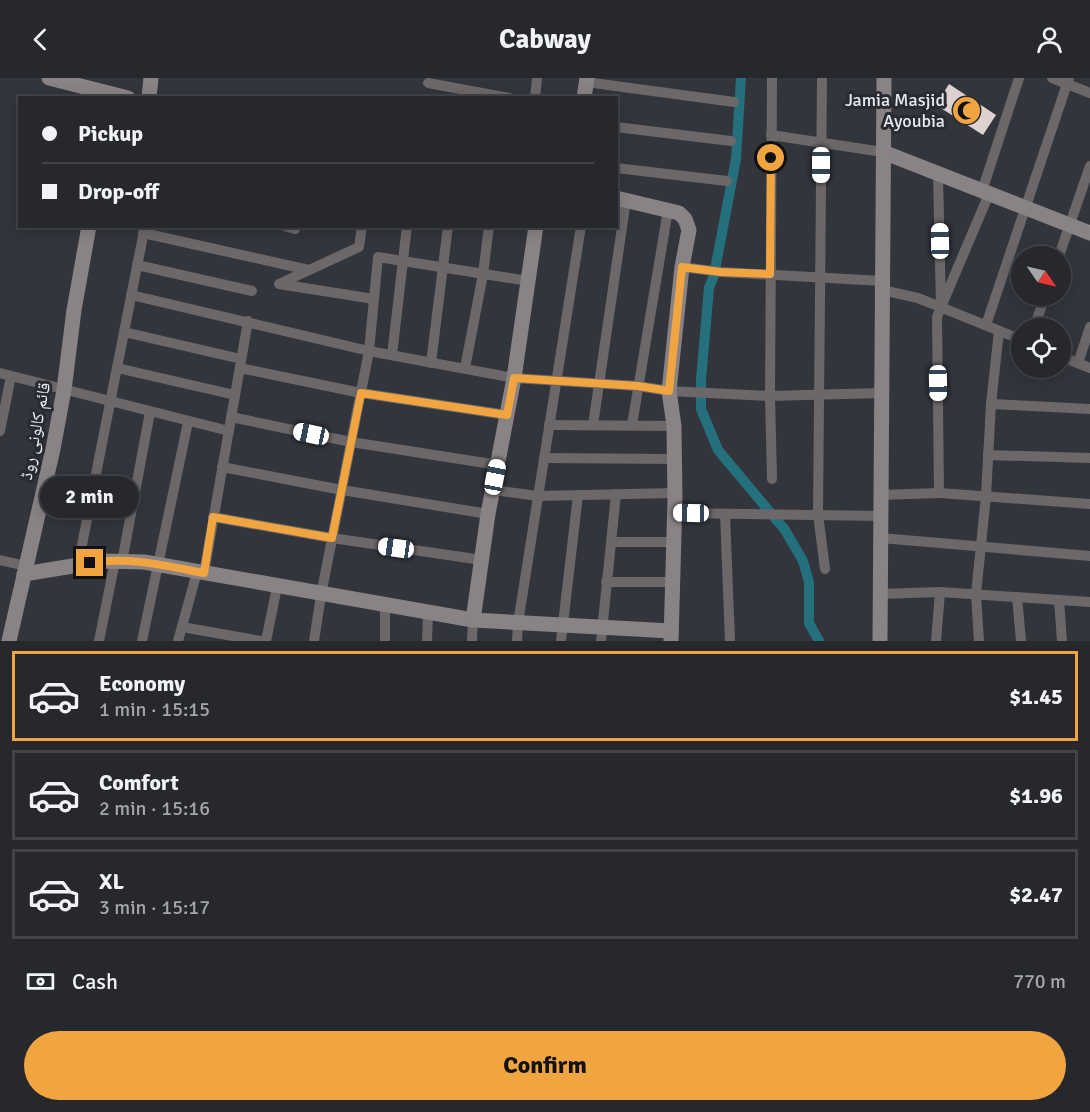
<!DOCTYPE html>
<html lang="en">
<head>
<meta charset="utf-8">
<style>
	body { margin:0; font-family:Signika,"Noto Naskh Arabic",sans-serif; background:#2e3035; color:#f1f3f6; height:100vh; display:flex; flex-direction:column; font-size:22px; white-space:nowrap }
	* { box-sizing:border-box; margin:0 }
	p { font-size:20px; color:#a4a6aa }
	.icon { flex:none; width:33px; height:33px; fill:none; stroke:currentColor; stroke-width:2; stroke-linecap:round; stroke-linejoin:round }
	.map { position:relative; height:563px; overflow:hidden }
	.drawer { display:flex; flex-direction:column; background:#26282d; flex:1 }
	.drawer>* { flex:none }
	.guide { position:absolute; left:18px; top:18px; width:600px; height:132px; border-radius:0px; box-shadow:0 3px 15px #0003,0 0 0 2px #424449; display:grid; align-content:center; height:132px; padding:0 24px; background:#26282d }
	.needle { width:39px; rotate:124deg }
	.controls { position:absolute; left:1011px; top:168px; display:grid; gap:12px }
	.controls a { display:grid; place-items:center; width:60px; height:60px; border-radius:50%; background:#26282d; box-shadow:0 3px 15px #0003,0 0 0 2px #424449; font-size:30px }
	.end { position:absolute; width:27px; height:27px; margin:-14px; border:8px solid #f1a540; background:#111; box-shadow:0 0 0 3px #111 }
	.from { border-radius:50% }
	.bubble { position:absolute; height:42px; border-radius:21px; background:#26282d; box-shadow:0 3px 15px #0003,0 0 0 2px #424449; font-size:20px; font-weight:700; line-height:42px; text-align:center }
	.car { position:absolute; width:18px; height:36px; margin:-18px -9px; border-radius:8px; box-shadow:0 0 4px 2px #0007; background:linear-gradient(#fff 24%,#345 0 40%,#fff 0 76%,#345 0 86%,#fff 0) }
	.guide b { display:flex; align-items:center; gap:21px; height:57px; font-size:22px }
	.guide b+b { border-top:2px solid #424449 }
	.guide i { width:15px; height:15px; background:#f1f3f6 }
	ul { padding:10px 0 0; list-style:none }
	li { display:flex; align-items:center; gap:18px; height:90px; margin:0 12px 9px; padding:0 12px; border:3px solid #424449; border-radius:0px }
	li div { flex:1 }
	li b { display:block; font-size:22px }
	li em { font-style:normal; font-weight:700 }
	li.current { border-color:#f1a540 }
	li>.icon { width:54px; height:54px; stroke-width:1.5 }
	.pay { display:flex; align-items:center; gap:15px; height:66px; padding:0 24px; font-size:22px }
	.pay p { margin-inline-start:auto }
	.cta { display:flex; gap:12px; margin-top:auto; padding:12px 24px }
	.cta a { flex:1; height:69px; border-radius:36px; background:#f1a540; color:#111; font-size:24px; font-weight:700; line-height:69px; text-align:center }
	header { display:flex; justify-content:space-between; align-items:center; height:78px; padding:0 24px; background:#26282d; font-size:27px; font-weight:700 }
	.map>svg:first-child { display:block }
</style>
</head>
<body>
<header><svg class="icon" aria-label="back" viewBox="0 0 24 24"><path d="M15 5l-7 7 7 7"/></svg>Cabway<svg class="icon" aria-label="person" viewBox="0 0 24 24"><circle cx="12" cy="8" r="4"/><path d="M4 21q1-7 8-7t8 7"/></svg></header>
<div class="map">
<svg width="1090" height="563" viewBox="0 0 1090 563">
	<rect width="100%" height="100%" fill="#32353c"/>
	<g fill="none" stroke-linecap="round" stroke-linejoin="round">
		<path stroke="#24707c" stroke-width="10" d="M741,0L736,81L714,197L709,210L701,302V331L718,372L785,452L803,483L809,504V545L819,563"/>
	</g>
	<path fill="#ddd2cf" d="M949,6L996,37L983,57L936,27Z"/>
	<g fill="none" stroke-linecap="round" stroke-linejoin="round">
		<g stroke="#6c6768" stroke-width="10">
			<path d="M772,0L770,318L772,401"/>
			<path d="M822,0L818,436L825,491"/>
			<path d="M1052,0L1090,15"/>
			<path d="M586,4L734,24"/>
			<path d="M428,5L509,20"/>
			<path d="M535,20L537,0"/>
			<path d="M616,49L731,63"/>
			<path d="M771,57L883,74"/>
			<path d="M616,90L727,103"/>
			<path d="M938,96L941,229L989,116"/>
			<path d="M982,113L1019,0"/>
			<path d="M285,148L295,151"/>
			<path d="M362,148L359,169L279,206L374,221"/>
			<path d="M143,155L309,192"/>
			<path d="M1059,178L1090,88"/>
			<path d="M137,187L252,213"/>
			<path d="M682,189L721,194L882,203"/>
			<path d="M882,212L918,220L1022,262"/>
			<path d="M131,217L369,273L514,300L638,308L669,313L770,318L881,315"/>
			<path d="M986,247L1069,0"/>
			<path d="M1034,250L1045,218"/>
			<path d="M124,254L241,281"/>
			<path d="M392,277L407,148"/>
			<path d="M1060,278L1090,290"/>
			<path d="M431,285L448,148"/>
			<path d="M1078,285L1090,249"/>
			<path d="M117,290L235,317"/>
			<path d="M240,290L361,315L507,337"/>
			<path d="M465,290L483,196L489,148"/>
			<path d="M0,295L229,353"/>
			<path d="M991,326L999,253"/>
			<path d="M231,339L351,364L498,387"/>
			<path d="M549,347L674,348"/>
			<path d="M593,347L626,122"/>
			<path d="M632,347L668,132"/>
			<path d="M0,353L11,298"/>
			<path d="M988,377L1090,380"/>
			<path d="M544,380L674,381"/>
			<path d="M222,389L342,412L488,436"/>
			<path d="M493,412L538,418L675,415"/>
			<path d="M939,415L1090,426"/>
			<path d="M881,417L939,415L937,239L941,229"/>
			<path d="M674,435L881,438"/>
			<path d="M725,436L730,563"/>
			<path d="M213,439L332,460L482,482"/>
			<path d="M881,460L1090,478"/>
			<path d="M611,464H673"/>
			<path d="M0,482L26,488"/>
			<path d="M122,484L150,334"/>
			<path d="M78,487L145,148"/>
			<path d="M204,495L248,243"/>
			<path d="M606,504H672"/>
			<path d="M880,516L940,514L1090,524"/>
			<path d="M1017,519L1021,563"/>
			<path d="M1059,522L1062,563"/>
			<path d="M182,549L261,563"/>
			<path d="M99,563L115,483"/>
			<path d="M142,563L188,344"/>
			<path d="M178,563L197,494"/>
			<path d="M266,563L277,509"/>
			<path d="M314,563L321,517L369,273L378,179L528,203"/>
			<path d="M385,563V528"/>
			<path d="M427,563L428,535"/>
			<path d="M472,563L473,542"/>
			<path d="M517,563L518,545L581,148"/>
			<path d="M561,563L578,417"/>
			<path d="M601,563L616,416"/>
			<path d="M936,563L940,514"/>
			<path d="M979,563L976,516L986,418L991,326L1090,331"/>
		</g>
		<g stroke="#8a8385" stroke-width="15">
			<path d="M49,0L128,20"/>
			<path d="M149,20L151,0"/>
			<path d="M584,20L587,0"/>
			<path d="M883,74L1090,155"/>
			<path d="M616,120L679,135L685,141L689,152L682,189L669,313L674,348L675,421L671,563"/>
			<path d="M24,496L103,483L144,484L473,542L671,553"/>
			<path d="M473,542L488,436L514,300L536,148"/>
			<path d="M9,563L53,371L64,312L74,232L89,148"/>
			<path d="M880,563L884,0"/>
		</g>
	</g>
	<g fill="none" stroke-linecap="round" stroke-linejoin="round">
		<path stroke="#f1a540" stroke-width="8" d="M90,485C127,478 167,488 204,495L213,439L332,460L361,315L507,337L514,300L638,308L669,313L682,189L721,194L770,196L771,80"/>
	</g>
	<defs>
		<symbol id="mosque-disc" viewBox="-11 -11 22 22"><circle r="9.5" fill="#f1a540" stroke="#282b31"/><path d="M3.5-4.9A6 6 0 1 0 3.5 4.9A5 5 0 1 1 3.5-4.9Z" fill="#111"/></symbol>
	</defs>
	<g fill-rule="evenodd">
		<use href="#mosque-disc" x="950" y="16" width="33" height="33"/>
	</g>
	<g text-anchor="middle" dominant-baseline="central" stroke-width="6" stroke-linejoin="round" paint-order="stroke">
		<g font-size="18" fill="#e8e9ee" stroke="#282b31" text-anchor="end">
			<text x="945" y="22">Jamia Masjid<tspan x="945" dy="21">Ayoubia</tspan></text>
		</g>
		<g font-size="18" fill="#e8e9ee" stroke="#282b31">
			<text transform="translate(35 353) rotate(-79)">قائم کالونی روڈ</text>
		</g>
	</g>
</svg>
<div class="controls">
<a><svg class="needle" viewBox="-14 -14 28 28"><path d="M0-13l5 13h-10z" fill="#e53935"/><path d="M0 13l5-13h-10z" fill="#a4a6aa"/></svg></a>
<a><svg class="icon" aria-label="locate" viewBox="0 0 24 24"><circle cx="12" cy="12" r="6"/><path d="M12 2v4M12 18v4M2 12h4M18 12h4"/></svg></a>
</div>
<i class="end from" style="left:771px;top:80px"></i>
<i class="end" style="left:90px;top:485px"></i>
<div class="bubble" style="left:40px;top:398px;width:99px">2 min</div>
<i class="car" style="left:821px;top:87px;rotate:180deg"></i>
<i class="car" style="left:940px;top:163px;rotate:359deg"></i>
<i class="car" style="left:938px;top:305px;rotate:179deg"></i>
<i class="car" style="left:311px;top:356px;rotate:282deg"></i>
<i class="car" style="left:495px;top:399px;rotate:11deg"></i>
<i class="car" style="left:691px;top:435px;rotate:271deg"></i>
<i class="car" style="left:396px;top:470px;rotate:278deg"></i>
<div class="guide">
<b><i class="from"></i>Pickup</b>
<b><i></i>Drop-off</b>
</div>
</div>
<section class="drawer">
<ul>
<li class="current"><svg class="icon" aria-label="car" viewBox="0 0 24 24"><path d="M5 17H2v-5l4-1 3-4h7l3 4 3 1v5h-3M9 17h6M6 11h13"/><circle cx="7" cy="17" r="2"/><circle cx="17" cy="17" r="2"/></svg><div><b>Economy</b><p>1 min · 15:15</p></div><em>$1.45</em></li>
<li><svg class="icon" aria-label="car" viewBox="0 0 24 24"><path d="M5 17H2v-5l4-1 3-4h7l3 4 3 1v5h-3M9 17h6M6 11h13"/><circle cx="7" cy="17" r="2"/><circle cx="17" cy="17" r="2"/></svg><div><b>Comfort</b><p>2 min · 15:16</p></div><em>$1.96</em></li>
<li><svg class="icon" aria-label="car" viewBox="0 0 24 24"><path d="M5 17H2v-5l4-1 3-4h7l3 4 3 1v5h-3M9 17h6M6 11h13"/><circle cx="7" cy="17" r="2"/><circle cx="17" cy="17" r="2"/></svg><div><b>XL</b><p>3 min · 15:17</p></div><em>$2.47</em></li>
</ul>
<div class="pay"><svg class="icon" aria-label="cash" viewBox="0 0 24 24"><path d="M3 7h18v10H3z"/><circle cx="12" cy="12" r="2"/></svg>Cash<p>770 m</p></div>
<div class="cta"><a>Confirm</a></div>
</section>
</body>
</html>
